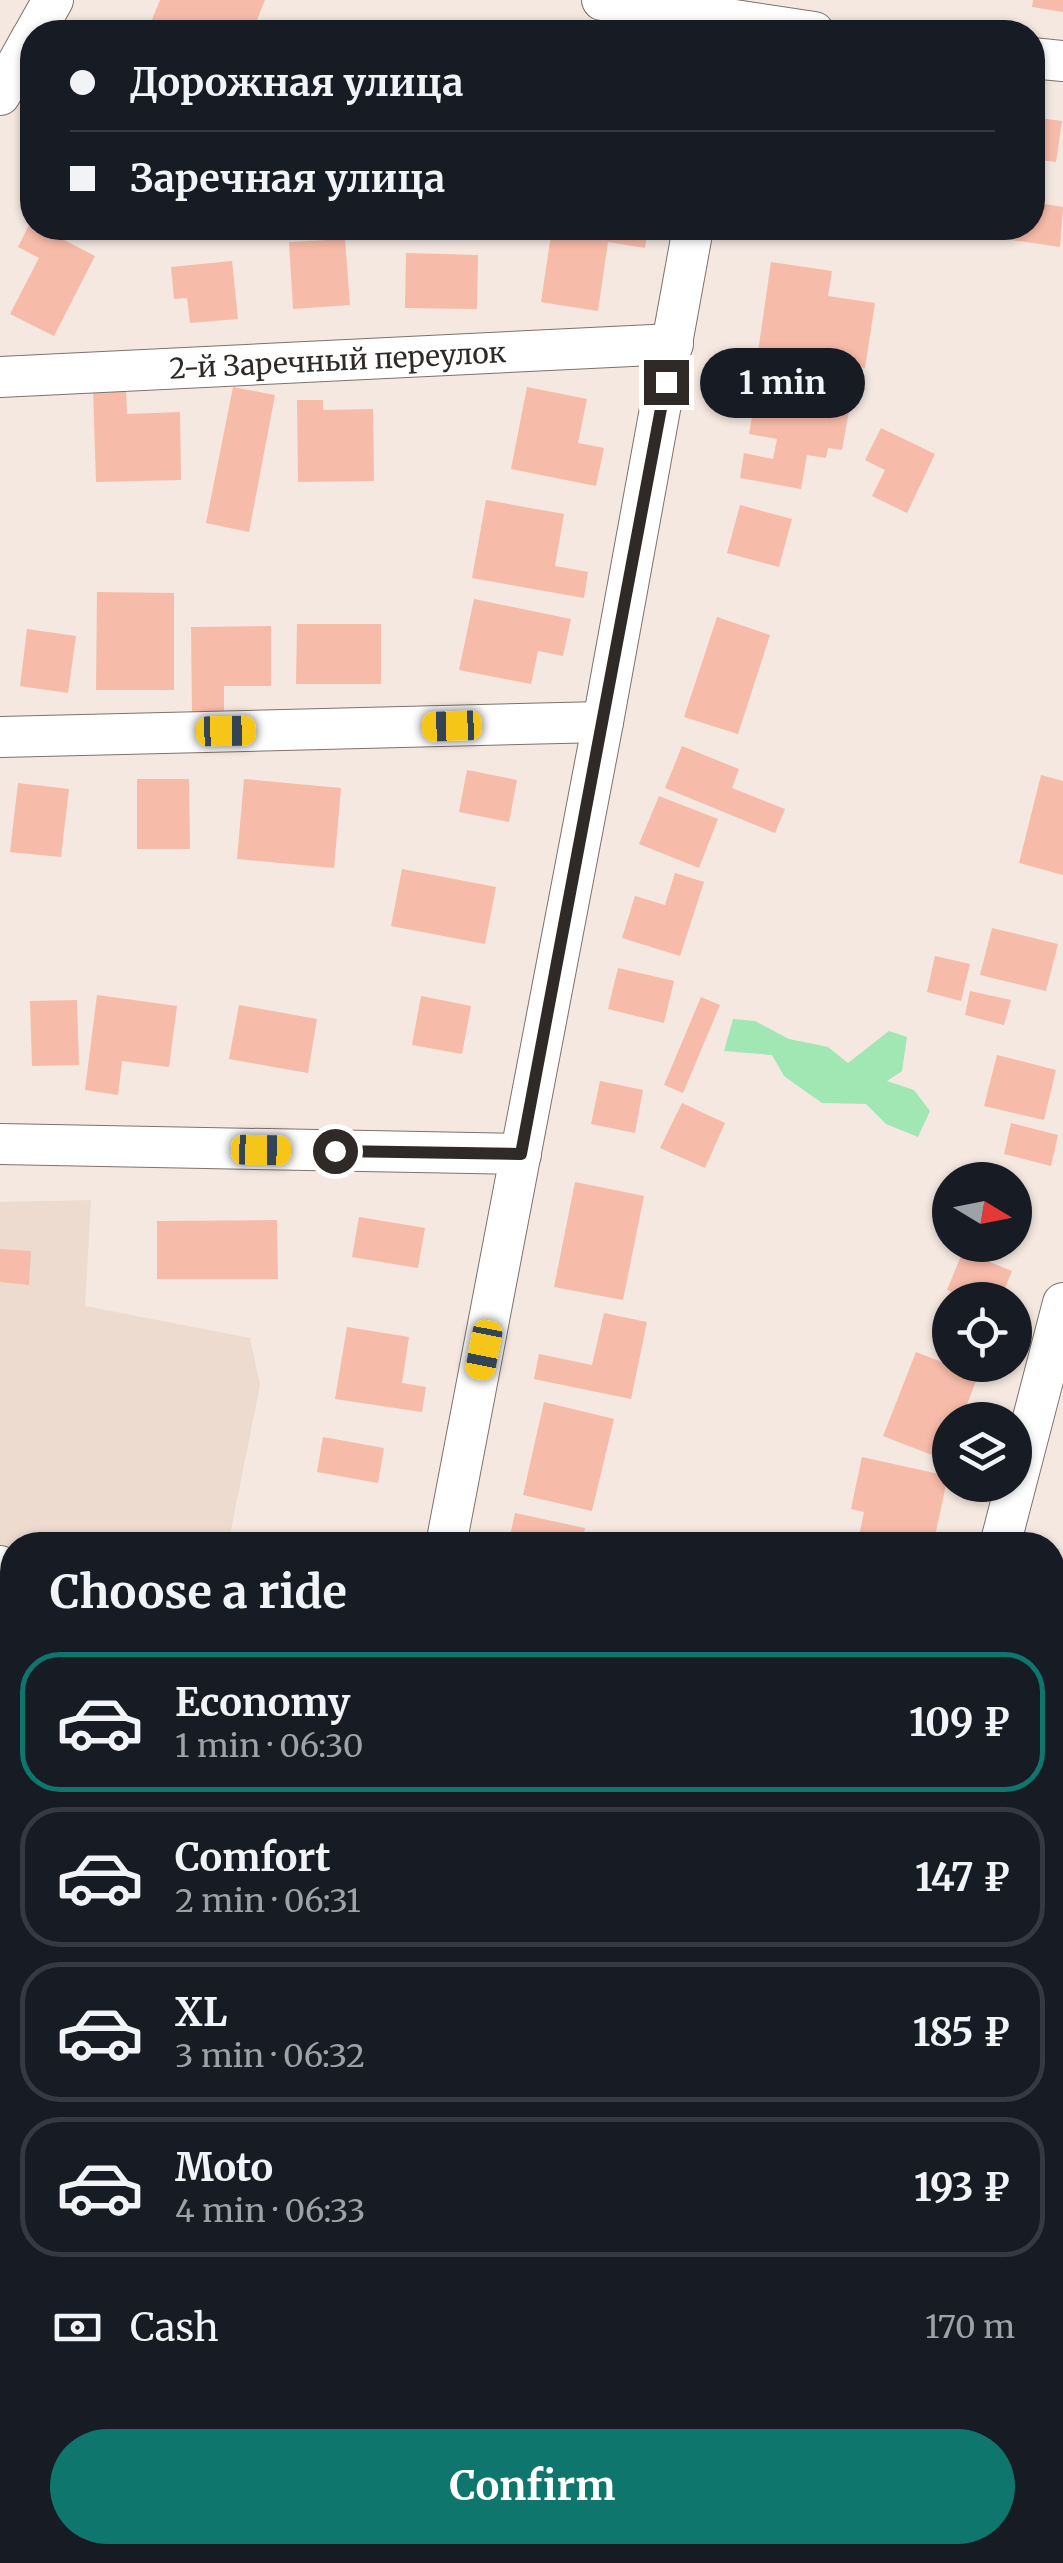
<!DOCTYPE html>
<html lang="en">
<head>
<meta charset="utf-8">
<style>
	body { margin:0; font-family:Merriweather,serif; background:#242831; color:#f1f3f6; height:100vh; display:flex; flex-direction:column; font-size:38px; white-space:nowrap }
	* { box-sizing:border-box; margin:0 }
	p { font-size:32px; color:#9ea1a6 }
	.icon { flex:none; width:55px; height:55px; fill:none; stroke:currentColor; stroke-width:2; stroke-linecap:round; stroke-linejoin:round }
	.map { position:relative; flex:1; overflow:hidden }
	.panel { position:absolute; left:0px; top:1532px; width:1065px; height:1032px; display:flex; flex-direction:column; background:#171b24; border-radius:40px 40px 0 0; box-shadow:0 2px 8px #0004 }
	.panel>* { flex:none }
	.hud { position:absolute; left:20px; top:20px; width:1025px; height:220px; border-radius:40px; box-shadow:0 2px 8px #0004; display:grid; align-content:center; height:220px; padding:0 50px; background:#171b24 }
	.needle { width:65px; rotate:100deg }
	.fabs { position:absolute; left:932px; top:1162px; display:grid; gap:20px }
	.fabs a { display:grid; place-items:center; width:100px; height:100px; border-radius:50%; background:#171b24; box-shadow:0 2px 8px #0004; font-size:50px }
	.end { position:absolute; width:45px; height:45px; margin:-22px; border:12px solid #2f2a27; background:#fff; box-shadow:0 0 0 5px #fff }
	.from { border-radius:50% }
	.bubble { position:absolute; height:70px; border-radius:35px; background:#171b24; box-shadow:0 2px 8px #0004; font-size:32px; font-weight:700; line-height:70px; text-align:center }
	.car { position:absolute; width:30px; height:60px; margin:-30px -15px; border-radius:12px; box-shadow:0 0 8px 2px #0007; background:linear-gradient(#f5c518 24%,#345 0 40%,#f5c518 0 76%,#345 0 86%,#f5c518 0) }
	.hud b { display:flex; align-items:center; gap:35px; height:95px; font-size:38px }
	.hud b+b { border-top:2px solid #363941 }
	.hud i { width:25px; height:25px; background:#f1f3f6 }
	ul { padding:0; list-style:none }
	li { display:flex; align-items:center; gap:30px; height:140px; margin:0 20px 15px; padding:0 30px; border:5px solid #363941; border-radius:40px }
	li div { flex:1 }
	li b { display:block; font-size:38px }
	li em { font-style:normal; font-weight:700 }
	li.selected { border-color:#0f766e }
	li>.icon { width:90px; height:90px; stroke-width:1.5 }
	h2 { padding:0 50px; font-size:45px; line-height:120px }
	.pay { display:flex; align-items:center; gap:25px; height:110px; padding:0 50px; font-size:38px }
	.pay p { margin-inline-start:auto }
	.action { display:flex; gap:20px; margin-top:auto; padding:20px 50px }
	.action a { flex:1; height:115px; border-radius:60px; background:#0f766e; color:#fff; font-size:40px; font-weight:700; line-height:115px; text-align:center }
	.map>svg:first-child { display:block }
</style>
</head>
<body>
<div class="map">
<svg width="1063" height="2563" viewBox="0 0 1063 2563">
	<rect width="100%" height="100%" fill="#f4e8e0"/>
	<path fill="#eedbd0" d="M91,1200L85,1306L250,1338L260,1385L228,1545H12V2411L0,2441V1202Z"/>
	<path fill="#a0e7b3" d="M733,1019L755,1021L789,1039L828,1047L848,1063L889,1031L907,1037L902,1071L887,1081L914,1090L930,1111L918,1137L886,1124L866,1104L822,1103L784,1076L772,1055L724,1051Z"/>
	<g fill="#f7bba9">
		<path d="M160,0H265L252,32H243L216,22L212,32H147Z"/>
		<path d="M1033,0H1063V12L1032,7Z"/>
		<path d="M1032,117L1062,121L1056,162L1032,159Z"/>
		<path d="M1032,202L1063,207L1060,247L1012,240L1014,228H1032Z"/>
		<path d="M32,219V228H41L95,256L54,336L10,314L39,258L18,247Z"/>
		<path d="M552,228H648L645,248L608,242L598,311L541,302Z"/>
		<path d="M345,239L350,305L293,309L289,242Z"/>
		<path d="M406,253L478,255L477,309L405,308Z"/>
		<path d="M232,261L238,319L190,323L187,298L174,299L171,267Z"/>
		<path d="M771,262L832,271L828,296L875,303L865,368L758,352Z"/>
		<path d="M758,384L851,400L842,450L828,448L826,458L807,455L801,489L740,478L744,453L773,459L777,439L749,434Z"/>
		<path d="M233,387L275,395L249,532L206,523Z"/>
		<path d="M527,387L587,399L578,443L604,448L596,486L511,469Z"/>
		<path d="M126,388L127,414L180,412L181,480L96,482L93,389Z"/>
		<path d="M297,400H323V410L373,409L374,481L298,482Z"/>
		<path d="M881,428L935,454L907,513L872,496L885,470L865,460Z"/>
		<path d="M486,500L564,514L555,566L588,572L584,598L472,578Z"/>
		<path d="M740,505L792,519L779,567L727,553Z"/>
		<path d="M97,592L174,593V690H96Z"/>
		<path d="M474,599L571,619L563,656L538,651L531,684L459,670Z"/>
		<path d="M717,617L770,635L738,734L684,717Z"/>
		<path d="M297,624H381V684H296Z"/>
		<path d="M271,626V686H224V712H192L191,627Z"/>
		<path d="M27,629L76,636L68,693L20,686Z"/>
		<path d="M682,746L739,769L732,788L785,809L775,833L665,788Z"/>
		<path d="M467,770L517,780L509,822L459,812Z"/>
		<path d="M1041,775L1063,781V875L1019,863Z"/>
		<path d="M137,779H189L190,849H137Z"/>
		<path d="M244,779L341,788L334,868L237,859Z"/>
		<path d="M18,783L69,789L61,857L10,852Z"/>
		<path d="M659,796L718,819L699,868L639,844Z"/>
		<path d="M402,869L496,887L485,944L391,926Z"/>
		<path d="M675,873L704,882L680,956L622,938L635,896L665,905Z"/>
		<path d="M992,928L1058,944L1046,991L980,975Z"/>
		<path d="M935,956L970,964L961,1001L927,992Z"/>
		<path d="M618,968L674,981L664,1023L608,1009Z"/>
		<path d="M970,991L1011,1000L1004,1025L965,1015Z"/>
		<path d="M97,995L177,1006L169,1067L122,1061L118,1095L85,1090Z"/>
		<path d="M421,996L471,1006L462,1054L412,1045Z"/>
		<path d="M701,997L720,1005L683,1093L664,1085Z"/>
		<path d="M77,1000L79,1065L32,1066L30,1001Z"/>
		<path d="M239,1005L317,1019L308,1073L229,1059Z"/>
		<path d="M997,1055L1056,1070L1044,1120L984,1106Z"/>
		<path d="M600,1081L643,1090L635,1133L591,1124Z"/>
		<path d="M682,1103L725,1123L705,1168L660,1148Z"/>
		<path d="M1011,1123L1058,1135L1051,1166L1004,1154Z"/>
		<path d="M575,1182L644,1196L623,1300L554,1287Z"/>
		<path d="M359,1217L425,1228L418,1268L352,1257Z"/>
		<path d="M277,1220L278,1279H157V1221Z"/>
		<path d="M0,1249L31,1251L29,1285L0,1282Z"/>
		<path d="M963,1251L1012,1271L1000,1300H970L947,1290Z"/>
		<path d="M604,1313L647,1322L631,1399L534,1379L539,1354L592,1365Z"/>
		<path d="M347,1327L409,1337L402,1383L426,1387L422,1412L335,1399Z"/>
		<path d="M916,1352L978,1376L961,1420H950V1462L883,1436Z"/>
		<path d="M544,1402L614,1419L592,1511L523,1495Z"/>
		<path d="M323,1437L384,1448L378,1483L317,1472Z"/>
		<path d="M862,1457L948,1476L933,1545H857L864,1512L851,1509Z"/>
		<path d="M515,1513L585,1528L582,1545H508Z"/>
		<path d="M1057,1571L1063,1573V1656L1052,1654V1593Z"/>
		<path d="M1052,1688L1063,1690V1745L1052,1743Z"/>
		<path d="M12,2219V2411L0,2441V2249Z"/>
		<path d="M1054,2228L1063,2230V2303L1052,2300Z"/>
		<path d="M1063,2352V2393L1052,2390V2380Z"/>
		<path d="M1052,2469L1063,2472V2514H1060L1054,2537Z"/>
		<path d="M114,2552H175L174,2563H113Z"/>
		<path d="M284,2552H378L374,2563H280Z"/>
	</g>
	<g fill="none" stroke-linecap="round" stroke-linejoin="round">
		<defs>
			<g id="minor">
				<path d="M602,0L814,32"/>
				<path d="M35,32L53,0"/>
				<path d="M1032,58L1063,61"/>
				<path d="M0,95L32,37"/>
				<path id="s1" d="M0,377L673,344"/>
				<path d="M0,737L603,722"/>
				<path d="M0,1144L521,1154"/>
				<path d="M446,1545L603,722L693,228"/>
				<path d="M1000,1545L1063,1303"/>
				<path d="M0,1566L12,1576"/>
				<path d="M998,2552L1019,2563"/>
				<path d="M252,2563L254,2552"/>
				<path d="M740,2563L743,2552"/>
			</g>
		</defs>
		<use href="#minor" stroke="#7d726c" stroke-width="42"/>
		<use href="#minor" stroke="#fff" stroke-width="40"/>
	</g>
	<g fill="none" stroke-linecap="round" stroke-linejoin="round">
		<path stroke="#2f2a27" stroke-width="12" d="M335,1151L521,1154L666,382"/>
	</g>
	<g text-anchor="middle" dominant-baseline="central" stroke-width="10" stroke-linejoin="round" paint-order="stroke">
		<g font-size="28" fill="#2f2a27" stroke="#f4e8e0">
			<text stroke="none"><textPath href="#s1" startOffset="338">2-й Заречный переулок</textPath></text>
		</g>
	</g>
</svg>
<div class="fabs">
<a><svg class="needle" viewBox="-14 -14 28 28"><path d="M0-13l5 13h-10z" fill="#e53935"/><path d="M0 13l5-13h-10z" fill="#9ea1a6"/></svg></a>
<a><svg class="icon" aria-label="locate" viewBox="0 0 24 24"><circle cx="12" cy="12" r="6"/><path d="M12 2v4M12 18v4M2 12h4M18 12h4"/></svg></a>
<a><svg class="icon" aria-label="layers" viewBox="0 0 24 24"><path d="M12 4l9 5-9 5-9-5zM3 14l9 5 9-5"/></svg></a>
</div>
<i class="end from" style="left:335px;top:1151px"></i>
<i class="end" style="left:666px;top:382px"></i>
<div class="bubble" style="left:700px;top:348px;width:165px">1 min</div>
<i class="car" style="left:452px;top:726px;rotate:268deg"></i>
<i class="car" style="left:226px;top:731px;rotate:89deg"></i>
<i class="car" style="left:261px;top:1150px;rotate:91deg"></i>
<i class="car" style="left:484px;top:1350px;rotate:191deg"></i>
<div class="hud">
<b><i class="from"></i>Дорожная улица</b>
<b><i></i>Заречная улица</b>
</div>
<section class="panel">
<h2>Choose a ride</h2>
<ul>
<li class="selected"><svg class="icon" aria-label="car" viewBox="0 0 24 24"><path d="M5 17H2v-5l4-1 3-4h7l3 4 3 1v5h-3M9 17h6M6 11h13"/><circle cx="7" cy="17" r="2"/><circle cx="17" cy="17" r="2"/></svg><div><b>Economy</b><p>1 min · 06:30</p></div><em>109 ₽</em></li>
<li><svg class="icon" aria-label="car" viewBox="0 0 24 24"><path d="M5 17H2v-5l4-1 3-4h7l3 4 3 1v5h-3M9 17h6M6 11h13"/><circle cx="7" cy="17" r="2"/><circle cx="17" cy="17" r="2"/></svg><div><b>Comfort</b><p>2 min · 06:31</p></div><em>147 ₽</em></li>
<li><svg class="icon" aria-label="car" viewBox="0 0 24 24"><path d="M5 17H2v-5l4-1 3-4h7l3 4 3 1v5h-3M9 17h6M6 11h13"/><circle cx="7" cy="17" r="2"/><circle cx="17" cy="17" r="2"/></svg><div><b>XL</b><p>3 min · 06:32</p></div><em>185 ₽</em></li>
<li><svg class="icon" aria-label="car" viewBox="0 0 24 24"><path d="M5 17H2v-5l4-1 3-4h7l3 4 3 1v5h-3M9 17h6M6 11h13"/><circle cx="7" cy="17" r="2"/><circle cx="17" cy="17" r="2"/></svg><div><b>Moto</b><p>4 min · 06:33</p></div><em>193 ₽</em></li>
</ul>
<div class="pay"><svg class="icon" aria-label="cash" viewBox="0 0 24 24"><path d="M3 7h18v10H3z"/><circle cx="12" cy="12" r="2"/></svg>Cash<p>170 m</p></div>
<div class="action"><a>Confirm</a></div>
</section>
</div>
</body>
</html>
